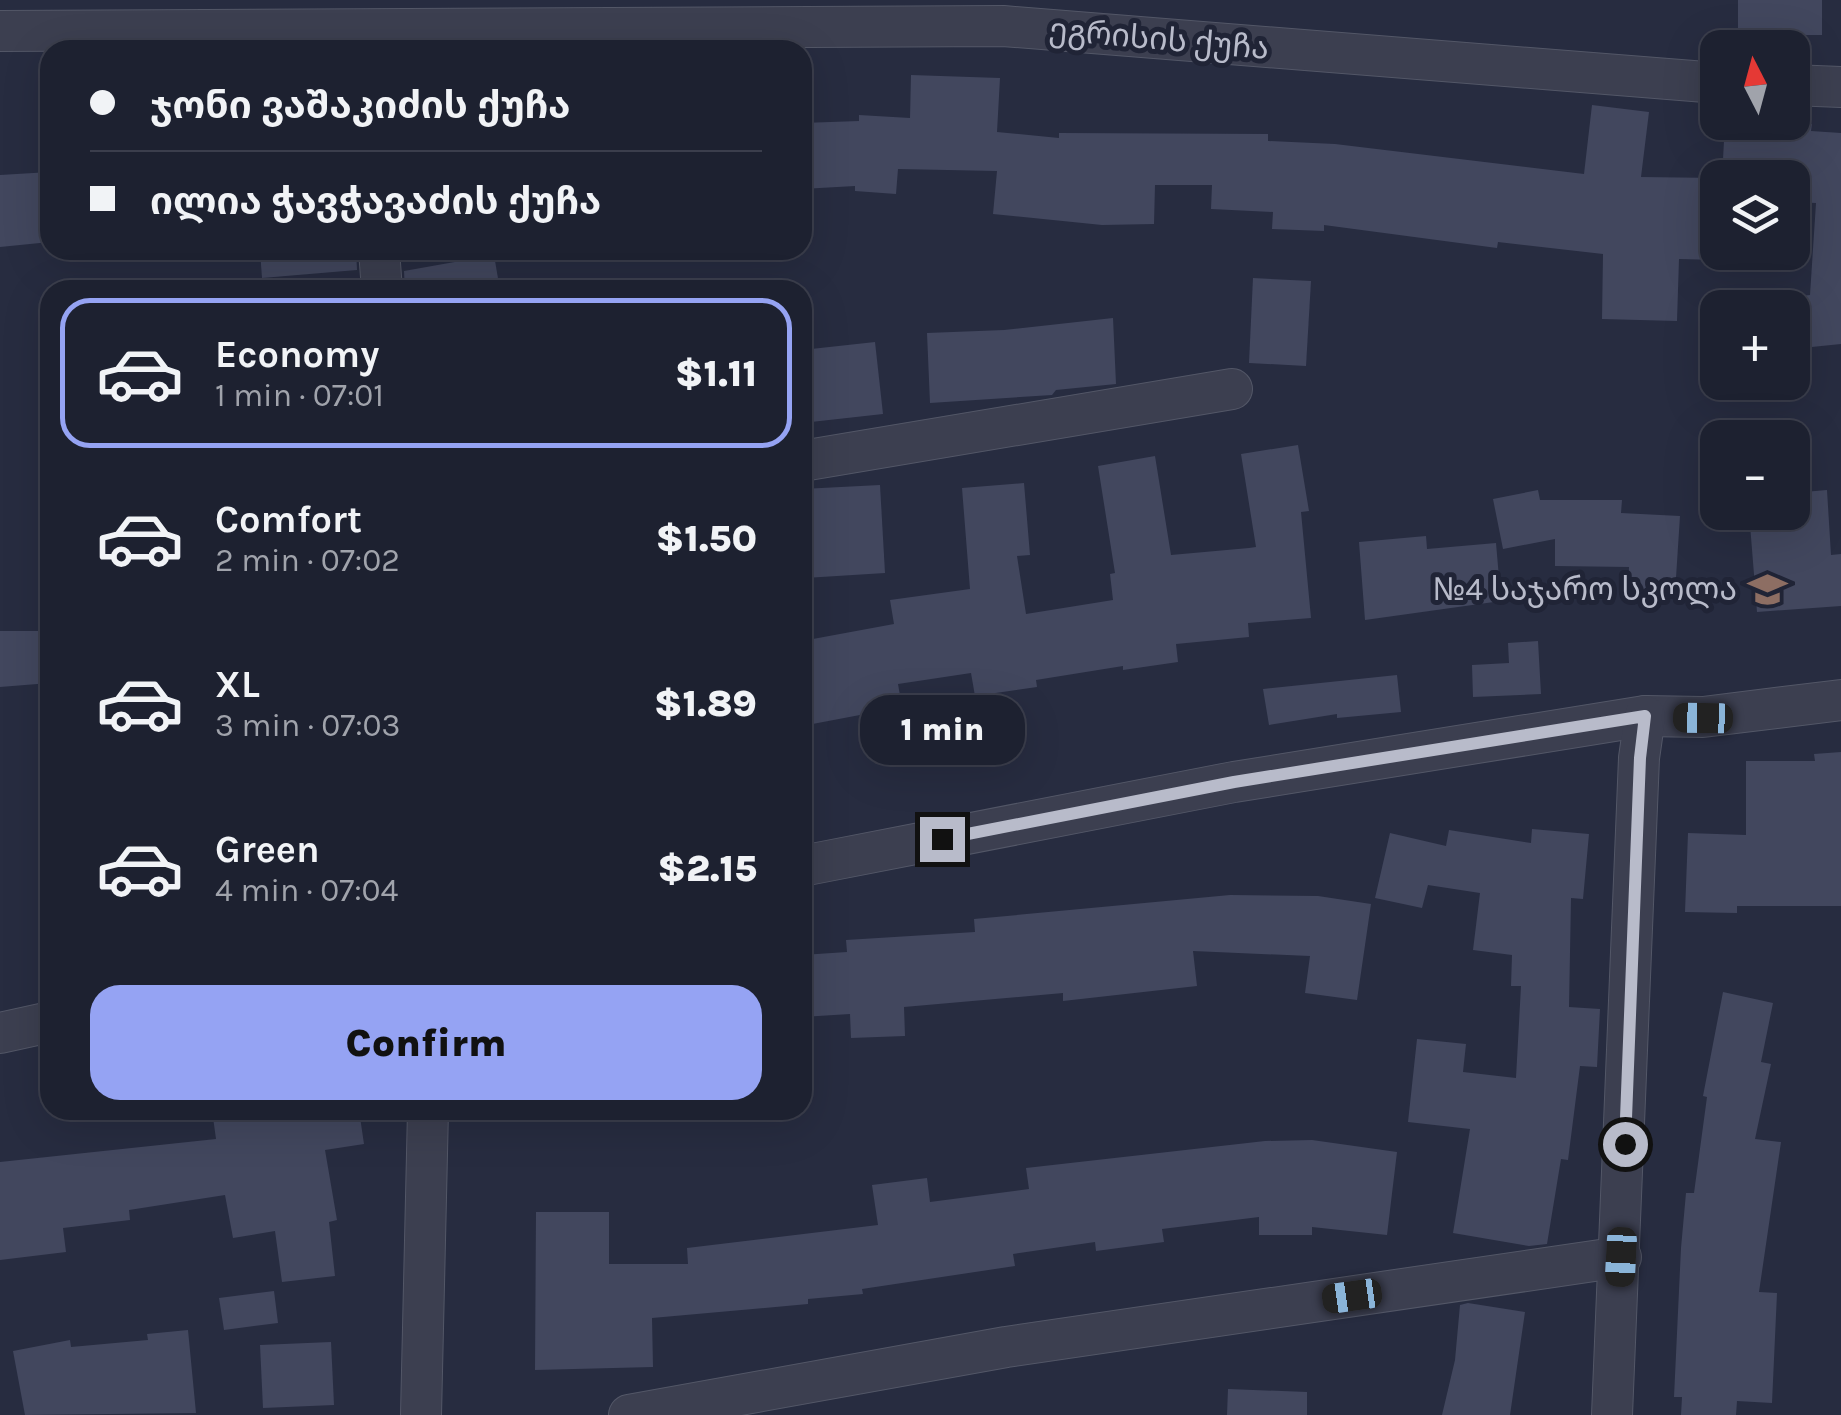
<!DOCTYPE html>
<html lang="en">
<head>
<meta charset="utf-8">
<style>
	body { margin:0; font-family:Karla,"Noto Sans Georgian",sans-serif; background:#252938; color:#f1f3f6; height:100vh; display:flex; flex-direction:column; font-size:38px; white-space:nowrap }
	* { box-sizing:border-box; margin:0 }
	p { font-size:32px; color:#a0a3ab }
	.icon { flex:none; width:55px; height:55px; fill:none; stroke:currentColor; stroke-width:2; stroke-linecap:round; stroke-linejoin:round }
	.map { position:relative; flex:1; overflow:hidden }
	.sheet { position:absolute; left:40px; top:280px; width:772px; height:840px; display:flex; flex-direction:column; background:#1d2130; border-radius:30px; box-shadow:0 10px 40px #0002,0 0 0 2px #3b3e4c }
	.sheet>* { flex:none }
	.guide { position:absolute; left:40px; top:40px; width:772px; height:220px; border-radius:30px; box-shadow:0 10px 40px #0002,0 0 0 2px #3b3e4c; display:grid; align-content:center; height:220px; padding:0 50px; background:#1d2130 }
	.needle { width:65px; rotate:354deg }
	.controls { position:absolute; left:1700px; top:30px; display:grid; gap:20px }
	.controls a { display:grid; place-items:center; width:110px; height:110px; border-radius:20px; background:#1d2130; box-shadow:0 10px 40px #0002,0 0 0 2px #3b3e4c; font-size:50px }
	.end { position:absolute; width:45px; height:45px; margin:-22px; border:12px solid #b8bbca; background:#111; box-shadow:0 0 0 5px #111 }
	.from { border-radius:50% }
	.bubble { position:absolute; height:70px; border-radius:30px; background:#1d2130; box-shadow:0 10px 40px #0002,0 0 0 2px #3b3e4c; font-size:32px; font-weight:800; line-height:70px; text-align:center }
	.car { position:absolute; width:30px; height:60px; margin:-30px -15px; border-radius:12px; box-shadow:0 0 8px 2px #0007; background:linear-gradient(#222 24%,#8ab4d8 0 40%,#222 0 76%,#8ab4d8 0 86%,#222 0) }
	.guide b { display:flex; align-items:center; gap:35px; height:95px; font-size:38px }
	.guide b+b { border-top:2px solid #3b3e4c }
	.guide i { width:25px; height:25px; background:#f1f3f6 }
	ul { padding:18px 0 0; list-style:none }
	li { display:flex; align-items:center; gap:30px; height:150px; margin:0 20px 15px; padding:0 30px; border:5px solid transparent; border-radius:30px }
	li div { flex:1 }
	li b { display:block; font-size:38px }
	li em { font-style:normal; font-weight:800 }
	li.active { border-color:#95a3f3 }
	li>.icon { width:90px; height:90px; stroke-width:1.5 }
	.button { display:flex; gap:20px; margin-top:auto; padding:20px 50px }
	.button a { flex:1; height:115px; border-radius:30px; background:#95a3f3; color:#111; font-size:40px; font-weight:800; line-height:115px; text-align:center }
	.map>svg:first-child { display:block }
</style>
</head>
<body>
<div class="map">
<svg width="1841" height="1415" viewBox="0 0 1841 1415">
	<rect width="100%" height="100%" fill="#272c40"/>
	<g fill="#42475e">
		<rect x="1738" y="0" width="84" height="35"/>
		<path d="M911,75L1000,78L997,132L1059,138V133L1268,134V141L1335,144L1584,174L1592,105L1649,112L1641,177L1718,178V260L1679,259L1677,321L1602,319L1603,254L1498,242L1497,248L1324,225V231L1272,229L1273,212L1211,209L1212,185H1155L1154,224L1102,225L993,214L997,171L898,169L896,194L855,191V186L802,189V123L859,121V115L910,118Z"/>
		<path d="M1725,122L1812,124L1811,131L1841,133V344L1792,349V297L1810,295L1816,203L1792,202V178H1722Z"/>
		<path d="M50,172V242L0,247V175Z"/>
		<path d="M260,250H356L357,270L262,278Z"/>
		<path d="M494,255L500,290H405L404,271Z"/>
		<path d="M1253,278L1311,281L1306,366L1249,363Z"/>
		<path d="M1113,318L1116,384L1056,390L1052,395L930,403L927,333L1004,330Z"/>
		<path d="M875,342L883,414L802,423V350Z"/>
		<path d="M1298,445L1309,511L1301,512L1311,618L1248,623L1249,637L1176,644L1178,662L1123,670V666L1036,680L1037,687L975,696L971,673L898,684L902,707L802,726V641L894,624L890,600L970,589L962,488L1024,483L1030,555L1017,556L1026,614L1113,600L1110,574L1115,573L1098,466L1155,456L1171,555L1249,548L1256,547L1241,454Z"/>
		<path d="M880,485L885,573L805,578L802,489Z"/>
		<path d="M1538,490L1540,500H1622L1621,513L1680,516L1675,593L1628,590L1629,567L1555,566V539L1503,549L1493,499Z"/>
		<path d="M1827,490L1831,555L1841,554V606L1757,612L1749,512H1792V493Z"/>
		<path d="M1426,536L1427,549L1496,543L1501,601L1365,620L1359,542Z"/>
		<path d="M0,631H50V683L0,687Z"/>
		<path d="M1538,641L1541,694L1473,697L1472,665L1509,663L1508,643Z"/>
		<path d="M1397,675L1401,712L1337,718V714L1269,725L1263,689Z"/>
		<path d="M1841,752V906H1737V913L1685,912L1688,833L1746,835V761H1815L1814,754Z"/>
		<path d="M1532,829L1589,834L1583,899L1571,898L1569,1007L1600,1009L1597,1067L1580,1066L1568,1160L1561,1159L1547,1244L1529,1246L1453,1233L1470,1129L1408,1122L1417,1039L1466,1044L1463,1072L1516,1078L1521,986H1511L1512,955L1473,950L1480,893L1428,885L1422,908L1375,898L1390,833L1446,846L1449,830L1531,843Z"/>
		<path d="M1230,895L1318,896L1371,904L1357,1000L1305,993L1310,956L1193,951L1197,986L1063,1001V993L904,1007L905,1036L851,1038L850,1014L802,1017V955L847,952L846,940L975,932L974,919Z"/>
		<path d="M1723,992L1773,1003L1761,1062L1771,1064L1755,1139L1781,1142L1759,1292L1777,1293L1772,1403L1737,1401L1736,1415H1681L1682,1397H1674L1681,1248L1686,1193H1694L1707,1097L1703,1096Z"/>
		<path d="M212,1110H359L364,1144L325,1150L337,1220L329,1222L335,1276L282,1282L275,1231L233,1238L225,1195L129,1210L130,1220L63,1228L66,1252L0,1260V1162L216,1139Z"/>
		<path d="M1312,1140L1397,1152L1387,1235L1312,1227V1235H1259V1217L1162,1229L1164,1242L1096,1251L1095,1242L1013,1254L1015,1266L862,1289L863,1294L808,1299V1304L652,1318L653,1367L535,1370L536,1212H609V1264H688L687,1248L878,1225L872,1185L927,1178L930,1202L1029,1189L1026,1168L1265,1141Z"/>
		<path d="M274,1291L278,1323L224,1330L219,1298Z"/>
		<path d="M1468,1303L1525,1312L1510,1415H1442L1455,1360L1460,1305Z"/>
		<path d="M188,1330L196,1413L25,1415L13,1351L70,1340L71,1347L148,1340L147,1334Z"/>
		<path d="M331,1342L334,1405L263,1408L260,1345Z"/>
		<path d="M1228,1389L1307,1392V1415H1227Z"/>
	</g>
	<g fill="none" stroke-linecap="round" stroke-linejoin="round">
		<defs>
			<g id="minor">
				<path d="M0,31L1003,26L1718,83"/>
				<path d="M1792,85L1841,87"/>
				<path d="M379,250L382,290"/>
				<path d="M802,461L1232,389"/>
				<path d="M802,866L1234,782L1645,716L1703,717L1841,700"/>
				<path d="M0,1033L50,1022"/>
				<path d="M421,1415L428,1110"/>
				<path d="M629,1415L1006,1347L1621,1257"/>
				<path d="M1612,1415L1639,758L1645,716"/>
			</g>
		</defs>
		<use href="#minor" stroke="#535767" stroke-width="42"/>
		<use href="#minor" stroke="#3c3f50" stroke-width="40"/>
	</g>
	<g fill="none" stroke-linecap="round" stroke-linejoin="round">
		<path stroke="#b8bbca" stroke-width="12" d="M942,839L1234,782L1645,716L1640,758L1625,1144"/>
	</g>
	<defs>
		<symbol id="school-bare" viewBox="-9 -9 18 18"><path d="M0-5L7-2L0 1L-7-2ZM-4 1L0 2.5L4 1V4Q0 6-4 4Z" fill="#8d6e63" stroke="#202436" stroke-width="2.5" paint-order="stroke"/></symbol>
	</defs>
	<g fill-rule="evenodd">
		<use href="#school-bare" x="1740" y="562" width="55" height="55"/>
	</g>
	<g text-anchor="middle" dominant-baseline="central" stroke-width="10" stroke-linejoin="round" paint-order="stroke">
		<g font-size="32" fill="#b8bbca" stroke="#202436">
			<text transform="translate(1159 39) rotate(5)">ეგრისის ქუჩა</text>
		</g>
		<g font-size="32" fill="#b8bbca" stroke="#202436" text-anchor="end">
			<text x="1737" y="589">№4 საჯარო სკოლა</text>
		</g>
	</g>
</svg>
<div class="controls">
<a><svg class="needle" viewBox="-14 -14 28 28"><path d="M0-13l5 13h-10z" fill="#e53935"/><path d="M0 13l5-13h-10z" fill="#a0a3ab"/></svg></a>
<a><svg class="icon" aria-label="layers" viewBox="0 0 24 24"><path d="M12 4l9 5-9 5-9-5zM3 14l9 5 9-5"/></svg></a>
<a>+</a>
<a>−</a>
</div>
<i class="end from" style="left:1625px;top:1144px"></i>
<i class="end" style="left:942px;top:839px"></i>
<div class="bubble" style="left:860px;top:695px;width:165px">1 min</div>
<i class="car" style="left:1703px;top:718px;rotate:271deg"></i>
<i class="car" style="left:1621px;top:1257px;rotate:183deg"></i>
<i class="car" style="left:1352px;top:1296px;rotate:262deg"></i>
<div class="guide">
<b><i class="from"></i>ჯონი ვაშაკიძის ქუჩა</b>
<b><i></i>ილია ჭავჭავაძის ქუჩა</b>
</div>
<section class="sheet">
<ul>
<li class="active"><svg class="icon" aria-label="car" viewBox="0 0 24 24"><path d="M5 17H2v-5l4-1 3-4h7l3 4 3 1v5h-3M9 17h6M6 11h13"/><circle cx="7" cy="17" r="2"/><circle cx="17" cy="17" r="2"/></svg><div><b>Economy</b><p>1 min · 07:01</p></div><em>$1.11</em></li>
<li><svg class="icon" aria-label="car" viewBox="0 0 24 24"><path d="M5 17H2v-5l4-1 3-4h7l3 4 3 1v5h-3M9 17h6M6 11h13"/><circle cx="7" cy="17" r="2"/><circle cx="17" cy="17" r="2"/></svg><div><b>Comfort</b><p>2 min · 07:02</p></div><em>$1.50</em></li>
<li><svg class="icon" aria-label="car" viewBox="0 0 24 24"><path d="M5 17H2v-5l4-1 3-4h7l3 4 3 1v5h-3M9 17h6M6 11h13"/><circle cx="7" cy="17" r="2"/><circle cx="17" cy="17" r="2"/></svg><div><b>XL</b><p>3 min · 07:03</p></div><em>$1.89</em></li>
<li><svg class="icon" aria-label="car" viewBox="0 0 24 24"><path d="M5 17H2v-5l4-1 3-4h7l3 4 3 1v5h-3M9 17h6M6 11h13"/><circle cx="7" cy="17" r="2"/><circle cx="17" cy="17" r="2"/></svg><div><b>Green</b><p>4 min · 07:04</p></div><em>$2.15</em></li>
</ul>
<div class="button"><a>Confirm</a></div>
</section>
</div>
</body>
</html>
